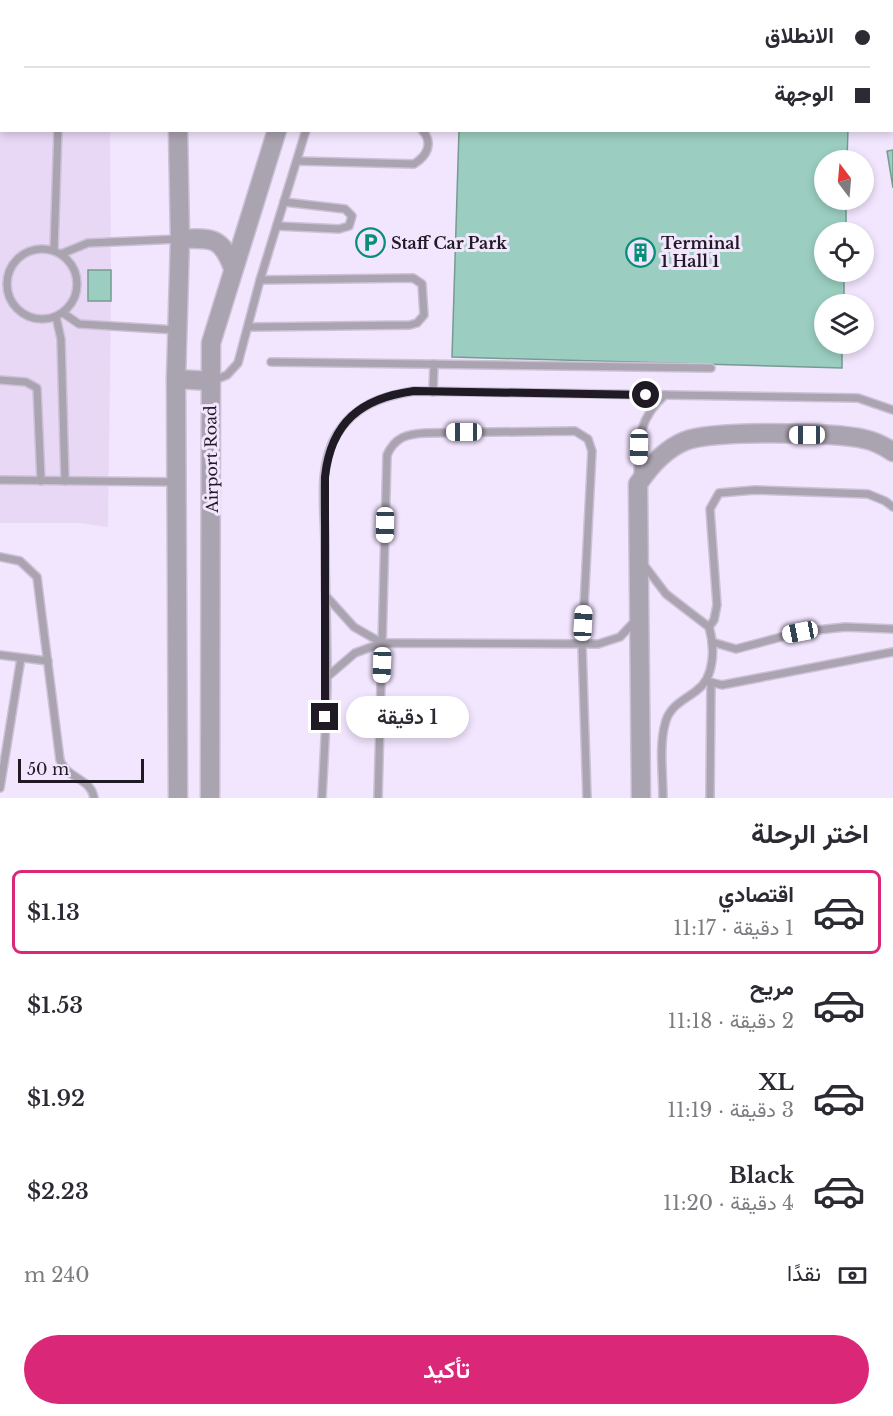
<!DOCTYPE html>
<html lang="ar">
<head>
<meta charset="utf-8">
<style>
	body { margin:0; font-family:"Libre Baskerville",Vazirmatn,serif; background:#f2f2f3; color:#2b2b33; direction:rtl; height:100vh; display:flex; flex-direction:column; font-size:22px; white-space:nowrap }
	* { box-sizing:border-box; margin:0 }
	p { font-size:20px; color:#7c7c81 }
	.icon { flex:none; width:33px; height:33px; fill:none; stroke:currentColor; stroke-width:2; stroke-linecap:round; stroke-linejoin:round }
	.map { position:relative; height:798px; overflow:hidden; direction:ltr }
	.panel { display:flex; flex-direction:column; background:#fff; flex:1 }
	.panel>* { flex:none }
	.banner { position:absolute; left:0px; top:0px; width:894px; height:132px; box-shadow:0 3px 9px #0003; direction:rtl; display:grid; align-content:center; height:132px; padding:0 24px; background:#fff }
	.needle { width:39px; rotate:344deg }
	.tools { position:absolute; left:814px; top:150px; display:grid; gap:12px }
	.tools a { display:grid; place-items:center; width:60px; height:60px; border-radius:50%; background:#fff; box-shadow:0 3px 9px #0003; font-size:30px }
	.scale { position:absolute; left:18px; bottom:15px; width:126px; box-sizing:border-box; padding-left:6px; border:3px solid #201a25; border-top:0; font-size:16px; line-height:21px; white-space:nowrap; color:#201a25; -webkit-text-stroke:4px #f2e5fe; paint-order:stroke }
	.end { position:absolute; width:27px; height:27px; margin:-14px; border:8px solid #201a25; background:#fff; box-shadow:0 0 0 3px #fff }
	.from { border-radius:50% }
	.bubble { position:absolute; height:42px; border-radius:21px; background:#fff; box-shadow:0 3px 9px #0003; font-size:20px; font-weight:600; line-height:42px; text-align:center; direction:rtl }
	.car { position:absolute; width:18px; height:36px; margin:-18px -9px; border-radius:8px; box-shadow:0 0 4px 2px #0007; background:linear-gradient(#fff 24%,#345 0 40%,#fff 0 76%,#345 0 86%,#fff 0) }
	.banner b { display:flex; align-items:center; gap:21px; height:57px; font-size:22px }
	.banner b+b { border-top:2px solid #e1e1e2 }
	.banner i { width:15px; height:15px; background:#2b2b33 }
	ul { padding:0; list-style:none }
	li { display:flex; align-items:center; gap:18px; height:84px; margin:0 12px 9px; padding:0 12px; border:3px solid transparent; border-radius:9px }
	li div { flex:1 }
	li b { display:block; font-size:22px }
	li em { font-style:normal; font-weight:600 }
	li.active { border-color:#db2777 }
	li>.icon { width:54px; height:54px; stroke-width:1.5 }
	h2 { padding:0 24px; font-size:27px; line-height:72px }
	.pay { display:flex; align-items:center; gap:15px; height:66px; padding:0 24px; font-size:22px }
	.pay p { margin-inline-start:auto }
	.cta { display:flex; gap:12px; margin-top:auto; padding:12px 24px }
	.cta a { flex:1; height:69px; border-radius:36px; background:#db2777; color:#fff; font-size:24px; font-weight:600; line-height:69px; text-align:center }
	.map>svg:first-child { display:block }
</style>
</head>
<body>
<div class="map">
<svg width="893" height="798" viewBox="0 0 893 798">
	<rect width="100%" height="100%" fill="#f2e5fe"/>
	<g fill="#e8d8f6">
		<path d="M0,0H79L2,2V130L110,131L111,270H88V301H111L108,527L80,523H0Z"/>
		<path d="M328,0H893V49L892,2Z"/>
	</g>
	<g fill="#9bcec0" stroke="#769b91" stroke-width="1.5">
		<path d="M328,0H480L328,2Z"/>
		<path d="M480,0H852L480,2Z"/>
		<path d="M459,130H848L847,160H825V200H846V232H825V272H844V304H825V344H842V368L452,357Z"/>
		<path d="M893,150V188L887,151Z"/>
		<rect x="88" y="270" width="23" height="31"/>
	</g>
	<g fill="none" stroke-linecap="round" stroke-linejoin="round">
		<defs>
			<g id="service">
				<path d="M35,0L36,2"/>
				<path d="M169,0V2"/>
				<path d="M192,0L193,2"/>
				<path d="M0,87L2,86"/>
				<path d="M297,161L414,164C427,156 434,143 422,130"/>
				<path d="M277,226L339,229L349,226L352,216L345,209L284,202"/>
				<circle cx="42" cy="284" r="35"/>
				<path d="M54,250L58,130"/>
				<path d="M61,254L88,243L179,239"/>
				<path d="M63,313L79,324L176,330"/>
				<path d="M56,317L61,339L65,481"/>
				<path d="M249,327L410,325L417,323L424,315L422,284L413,278L260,280"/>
				<path d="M271,362L711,368"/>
				<path d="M0,380L26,382L37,388L41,481"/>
				<path d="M212,381L227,375L238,363L260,280L306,130"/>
				<path d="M433,392L434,364"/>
				<path d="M638,477C639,441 637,420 665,395"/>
				<path d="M0,480L174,482"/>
				<path d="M0,557L20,561L37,577L60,760C67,779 91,778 94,798"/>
				<path d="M644,565L666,594L709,627C715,647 715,678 696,691C683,701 669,706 665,724C659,746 663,775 663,798"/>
				<path d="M326,596L354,627L382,643"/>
				<path d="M709,627L714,620L717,605L710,509L719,493L755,490L868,494L885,501L893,507"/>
				<path d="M712,642L736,649L800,632L845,627L893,629"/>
				<path d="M0,655L48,661"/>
				<path d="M327,677L355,653L382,643L598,644L620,637L635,621"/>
				<path d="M706,681L722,685L893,652"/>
				<path d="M0,788L21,658"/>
				<path d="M322,798C324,757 327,715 327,674C327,631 325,589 325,546C325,510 317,466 337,434C355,405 383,396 414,391L858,398L893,410"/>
				<path d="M378,798L387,455C395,437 407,434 425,433L575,431L588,439L592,451L582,645L587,798"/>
				<path d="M710,798L711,683"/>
			</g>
			<g id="tertiary">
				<path d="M180,239C212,238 221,236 233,268"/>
				<path d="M176,379L210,381"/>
				<path d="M178,798L176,379L180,239L178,130"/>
				<path d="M210,798L211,343L277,130"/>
				<path d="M641,798L638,484C650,466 665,449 685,441C712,430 834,432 864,439C874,441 884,446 893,452"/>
			</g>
		</defs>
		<use href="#service" stroke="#ccc0d7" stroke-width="10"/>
		<use href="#tertiary" stroke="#ccc0d7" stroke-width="21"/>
		<path stroke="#a89eb2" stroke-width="3" stroke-dasharray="3 4.5" stroke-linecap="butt" d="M892,120L893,121"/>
		<use href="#service" stroke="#aaa3b0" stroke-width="7"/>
		<use href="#tertiary" stroke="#aaa3b0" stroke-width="18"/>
	</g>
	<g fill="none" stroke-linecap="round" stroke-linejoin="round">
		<path stroke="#201a25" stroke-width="8" d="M325,717V477C331,422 361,398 414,391L646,395"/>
	</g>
	<defs>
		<symbol id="parking-ring" viewBox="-11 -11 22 22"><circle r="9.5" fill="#f2e5fe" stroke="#078f78" stroke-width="1.5"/><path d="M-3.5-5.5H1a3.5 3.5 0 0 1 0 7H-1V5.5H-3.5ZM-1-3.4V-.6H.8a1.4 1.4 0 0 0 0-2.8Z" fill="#078f78"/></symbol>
		<symbol id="building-ring" viewBox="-11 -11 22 22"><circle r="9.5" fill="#f2e5fe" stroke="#078f78" stroke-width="1.5"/><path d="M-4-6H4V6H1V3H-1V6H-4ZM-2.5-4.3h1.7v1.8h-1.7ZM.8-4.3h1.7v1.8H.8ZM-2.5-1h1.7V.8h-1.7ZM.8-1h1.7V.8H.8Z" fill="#078f78"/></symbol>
	</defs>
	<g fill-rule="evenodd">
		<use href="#parking-ring" x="354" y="226" width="33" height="33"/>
		<use href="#building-ring" x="624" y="236" width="33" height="33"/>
	</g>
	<g text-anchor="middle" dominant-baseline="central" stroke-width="6" stroke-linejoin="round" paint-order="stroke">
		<g font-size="16" font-weight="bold" fill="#201a25" stroke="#f2e5fe" text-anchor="start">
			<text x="391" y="243">Staff Car Park</text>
			<text x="661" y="243">Terminal<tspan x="661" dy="18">1 Hall 1</tspan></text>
		</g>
		<g font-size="16" fill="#201a25" stroke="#f2e5fe">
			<text transform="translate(211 459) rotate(-91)">Airport Road</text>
		</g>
	</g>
</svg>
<div class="tools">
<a><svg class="needle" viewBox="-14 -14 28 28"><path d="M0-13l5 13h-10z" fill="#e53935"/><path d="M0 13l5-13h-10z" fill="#7c7c81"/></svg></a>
<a><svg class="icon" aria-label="locate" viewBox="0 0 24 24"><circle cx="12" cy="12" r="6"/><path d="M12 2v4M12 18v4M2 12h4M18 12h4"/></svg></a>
<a><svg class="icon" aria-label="layers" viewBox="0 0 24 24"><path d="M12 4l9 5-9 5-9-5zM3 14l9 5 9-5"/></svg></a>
</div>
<div class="scale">50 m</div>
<i class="end from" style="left:646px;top:395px"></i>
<i class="end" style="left:325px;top:717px"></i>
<div class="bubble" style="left:346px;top:696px;width:123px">1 دقيقة</div>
<i class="car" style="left:464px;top:432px;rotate:270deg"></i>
<i class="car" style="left:807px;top:435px;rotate:270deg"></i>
<i class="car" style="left:639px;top:447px;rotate:181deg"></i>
<i class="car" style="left:385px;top:525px;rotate:181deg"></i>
<i class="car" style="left:583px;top:623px;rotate:3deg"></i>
<i class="car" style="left:800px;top:632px;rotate:259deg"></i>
<i class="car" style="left:382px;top:665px;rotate:182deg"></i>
<div class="banner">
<b><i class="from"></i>الانطلاق</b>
<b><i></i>الوجهة</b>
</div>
</div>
<section class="panel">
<h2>اختر الرحلة</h2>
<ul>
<li class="active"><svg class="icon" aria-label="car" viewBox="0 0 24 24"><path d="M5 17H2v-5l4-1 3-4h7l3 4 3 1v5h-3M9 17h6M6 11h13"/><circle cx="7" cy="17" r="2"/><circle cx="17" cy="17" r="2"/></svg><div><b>اقتصادي</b><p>1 دقيقة · 11:17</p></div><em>$1.13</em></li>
<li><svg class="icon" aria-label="car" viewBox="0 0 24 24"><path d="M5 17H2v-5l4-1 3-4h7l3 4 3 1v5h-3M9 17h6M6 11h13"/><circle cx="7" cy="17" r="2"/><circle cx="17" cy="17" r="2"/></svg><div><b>مريح</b><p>2 دقيقة · 11:18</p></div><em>$1.53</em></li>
<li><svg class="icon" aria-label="car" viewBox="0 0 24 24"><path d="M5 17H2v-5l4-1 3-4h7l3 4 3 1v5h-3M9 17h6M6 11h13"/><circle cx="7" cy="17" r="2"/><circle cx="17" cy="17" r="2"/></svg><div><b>XL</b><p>3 دقيقة · 11:19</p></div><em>$1.92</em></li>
<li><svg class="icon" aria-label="car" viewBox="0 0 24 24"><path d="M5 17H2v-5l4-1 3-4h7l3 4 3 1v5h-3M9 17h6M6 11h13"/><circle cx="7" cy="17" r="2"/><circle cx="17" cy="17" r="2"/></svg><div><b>Black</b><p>4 دقيقة · 11:20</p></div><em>$2.23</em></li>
</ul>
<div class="pay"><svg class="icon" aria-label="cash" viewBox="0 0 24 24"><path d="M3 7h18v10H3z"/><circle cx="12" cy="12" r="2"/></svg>نقدًا<p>240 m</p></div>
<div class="cta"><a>تأكيد</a></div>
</section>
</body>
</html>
